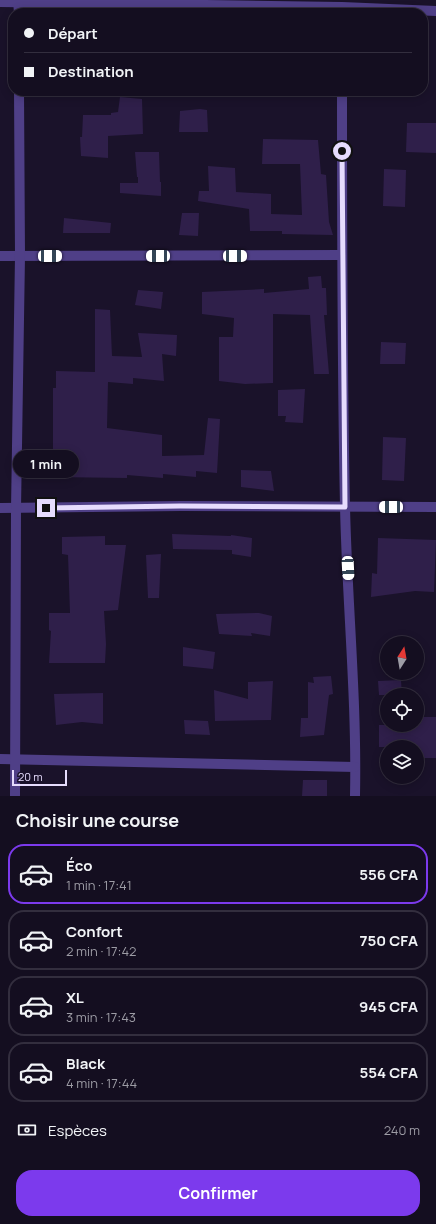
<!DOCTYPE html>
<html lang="fr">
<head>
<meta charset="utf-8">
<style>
	body { margin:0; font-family:Manrope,sans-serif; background:#211c2d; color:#f1f3f6; height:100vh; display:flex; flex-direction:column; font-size:15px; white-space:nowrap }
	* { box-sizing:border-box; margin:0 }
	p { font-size:13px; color:#9d9ca5 }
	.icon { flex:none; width:22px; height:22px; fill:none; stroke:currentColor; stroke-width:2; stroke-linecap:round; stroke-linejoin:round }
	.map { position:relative; height:796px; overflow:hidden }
	.details { display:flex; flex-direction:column; background:#140e20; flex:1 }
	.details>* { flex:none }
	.top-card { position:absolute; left:8px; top:8px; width:420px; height:88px; border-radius:16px; box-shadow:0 2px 10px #0003,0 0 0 1px #332e3e; display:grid; align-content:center; height:88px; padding:0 16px; background:#140e20 }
	.needle { width:26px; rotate:11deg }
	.fabs { position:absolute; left:380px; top:636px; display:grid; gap:8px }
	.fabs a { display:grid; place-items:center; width:44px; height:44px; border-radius:50%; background:#140e20; box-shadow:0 2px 10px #0003,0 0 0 1px #332e3e; font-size:20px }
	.scale { position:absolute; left:12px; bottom:10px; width:55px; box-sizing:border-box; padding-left:4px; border:2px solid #e6dcfd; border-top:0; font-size:11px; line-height:14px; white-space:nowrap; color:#e6dcfd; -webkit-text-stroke:3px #1a122a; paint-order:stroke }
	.end { position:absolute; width:18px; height:18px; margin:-9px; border:5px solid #e6dcfd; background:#111; box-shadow:0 0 0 2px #111 }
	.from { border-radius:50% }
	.bubble { position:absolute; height:28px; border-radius:14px; background:#140e20; box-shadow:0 2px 10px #0003,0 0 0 1px #332e3e; font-size:13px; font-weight:700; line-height:28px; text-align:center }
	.car { position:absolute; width:12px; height:24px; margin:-12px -6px; border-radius:5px; box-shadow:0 0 3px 1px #0007; background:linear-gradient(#fff 24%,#345 0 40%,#fff 0 76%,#345 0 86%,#fff 0) }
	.top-card b { display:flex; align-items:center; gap:14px; height:38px; font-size:15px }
	.top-card b+b { border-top:1px solid #332e3e }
	.top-card i { width:10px; height:10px; background:#f1f3f6 }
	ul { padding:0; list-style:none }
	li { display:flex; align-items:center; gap:12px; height:60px; margin:0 8px 6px; padding:0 8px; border:2px solid #332e3e; border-radius:16px }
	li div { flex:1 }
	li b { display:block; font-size:15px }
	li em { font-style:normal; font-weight:700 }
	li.on { border-color:#7c3aed }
	li>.icon { width:36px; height:36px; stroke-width:1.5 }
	h2 { padding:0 16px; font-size:18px; line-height:48px }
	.pay { display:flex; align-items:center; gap:10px; height:44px; padding:0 16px; font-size:15px }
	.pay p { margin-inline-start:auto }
	.primary-button { display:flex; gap:8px; margin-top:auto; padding:8px 16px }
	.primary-button a { flex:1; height:46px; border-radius:16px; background:#7c3aed; color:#fff; font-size:16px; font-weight:700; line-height:46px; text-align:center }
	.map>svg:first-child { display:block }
</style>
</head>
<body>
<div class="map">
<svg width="436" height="796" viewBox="0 0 436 796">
	<rect width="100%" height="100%" fill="#1a122a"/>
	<g fill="#2f1f4a">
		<path d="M120,97L142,99L143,134L108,136V158L81,156L80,137H82L83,115H111V113L118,112Z"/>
		<path d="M200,109L207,110L208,132H179L180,111Z"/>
		<path d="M407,123H436V153L406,152Z"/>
		<path d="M263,139L318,140L321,174L326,175L329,222L333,235L282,234V231H250L249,209L198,201L199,191H209L208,166L235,168L236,192L271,194V214L302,215L300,164H262Z"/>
		<path d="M135,152H159L160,182H161V196L120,193V183H138V177H137Z"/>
		<path d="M384,169L406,170L405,207L383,206Z"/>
		<path d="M182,213H199L198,236L179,235Z"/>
		<path d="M64,218L111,223L110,233H63Z"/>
		<path d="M321,276L322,288H326L327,315H324L329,374H314L310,315L273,314V383L245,384L219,381V337H233L234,318L202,314V292L264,289V293L309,289L308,277Z"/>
		<path d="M138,290L163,292L161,309L135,305Z"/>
		<path d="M95,309L110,310L112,356L142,357L138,333L177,335L176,356L162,354L164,381L133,378V384L108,382L107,428L162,435V456L204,455L208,418L220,419L217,473L196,471V477L163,474V478L127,475V478L53,477V388H56V371L95,372Z"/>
		<path d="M381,342L406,343L405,364H380Z"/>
		<path d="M305,389L303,423L285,422L286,416H278V390Z"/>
		<path d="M383,437L406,438L404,481L382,480Z"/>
		<path d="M241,470L271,471L274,491L241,487Z"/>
		<path d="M172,534L231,536V535L252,538L251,557L232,554V550L173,549Z"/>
		<path d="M105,536V545H126L118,610L104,611L106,644L105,663H49L51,631L49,630V613H70L68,555L62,554V537Z"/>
		<path d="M378,538L436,540L434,592L415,591L371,597L372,573L377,574Z"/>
		<path d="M161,554L159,598H148L146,555Z"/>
		<path d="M259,613L272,616L270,636L251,633L252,636L219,634L216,614Z"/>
		<path d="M183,647L215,652L213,669L183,666Z"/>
		<path d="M331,676L333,694L329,695L324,735L300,737L301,718H308V682L314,683L313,677Z"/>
		<path d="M401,680L402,695H379L378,681Z"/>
		<path d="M273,681L271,720L215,721L214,690L248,699V682Z"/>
		<path d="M103,693V724L82,722L56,725L54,694Z"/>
		<path d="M417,717H436V758H417V747H379V725H417Z"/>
		<path d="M184,720L208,721L210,735L185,734Z"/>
		<path d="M303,780H327V796H302Z"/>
	</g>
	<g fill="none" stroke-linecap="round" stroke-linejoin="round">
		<g stroke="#4f3f87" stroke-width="10">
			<path d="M18,0L19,13"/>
			<path d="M0,2L342,7L436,11"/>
			<path d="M342,91C342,229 342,367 345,506C347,602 357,699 355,796"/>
			<path d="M0,256L342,255"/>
			<path d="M0,508L181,506L436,507"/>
			<path d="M0,759L355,767"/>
			<path d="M15,796L16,509L20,256L19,91"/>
		</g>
	</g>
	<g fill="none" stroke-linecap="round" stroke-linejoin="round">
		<path stroke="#e6dcfd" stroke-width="5" d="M46,508L180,506L345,507L342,151"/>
	</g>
</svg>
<div class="fabs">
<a><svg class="needle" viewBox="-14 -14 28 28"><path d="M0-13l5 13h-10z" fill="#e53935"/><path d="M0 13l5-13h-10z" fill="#9d9ca5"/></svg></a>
<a><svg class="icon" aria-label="locate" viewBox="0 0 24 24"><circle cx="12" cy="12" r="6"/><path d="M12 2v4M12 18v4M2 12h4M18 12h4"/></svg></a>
<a><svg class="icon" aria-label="layers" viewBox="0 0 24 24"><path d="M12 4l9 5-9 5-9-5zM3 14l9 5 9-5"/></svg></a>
</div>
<div class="scale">20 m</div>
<i class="end from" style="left:342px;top:151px"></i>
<i class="end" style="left:46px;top:508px"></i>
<div class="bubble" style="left:13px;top:450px;width:66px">1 min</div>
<i class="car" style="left:50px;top:256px;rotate:90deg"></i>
<i class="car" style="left:158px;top:256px;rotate:270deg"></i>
<i class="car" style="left:235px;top:256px;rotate:90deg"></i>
<i class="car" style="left:391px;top:507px;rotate:270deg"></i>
<i class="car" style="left:348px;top:568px;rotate:177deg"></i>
<div class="top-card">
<b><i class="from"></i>Départ</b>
<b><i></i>Destination</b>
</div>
</div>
<section class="details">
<h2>Choisir une course</h2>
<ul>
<li class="on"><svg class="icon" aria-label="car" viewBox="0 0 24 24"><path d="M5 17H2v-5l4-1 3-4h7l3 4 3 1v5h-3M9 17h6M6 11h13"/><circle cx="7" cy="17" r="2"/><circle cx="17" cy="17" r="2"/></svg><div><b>Éco</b><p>1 min · 17:41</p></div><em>556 CFA</em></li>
<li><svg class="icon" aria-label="car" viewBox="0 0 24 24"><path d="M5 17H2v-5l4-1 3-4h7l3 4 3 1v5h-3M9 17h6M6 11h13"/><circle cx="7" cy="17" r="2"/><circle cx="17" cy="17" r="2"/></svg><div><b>Confort</b><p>2 min · 17:42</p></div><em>750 CFA</em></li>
<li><svg class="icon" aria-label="car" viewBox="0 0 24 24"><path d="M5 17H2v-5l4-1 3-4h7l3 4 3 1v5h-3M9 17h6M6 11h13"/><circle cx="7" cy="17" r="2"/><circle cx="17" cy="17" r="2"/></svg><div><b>XL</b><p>3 min · 17:43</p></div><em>945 CFA</em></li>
<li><svg class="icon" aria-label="car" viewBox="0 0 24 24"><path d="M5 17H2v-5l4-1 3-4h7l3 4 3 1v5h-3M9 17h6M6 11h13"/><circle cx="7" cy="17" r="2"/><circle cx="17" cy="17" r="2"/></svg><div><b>Black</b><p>4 min · 17:44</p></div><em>554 CFA</em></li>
</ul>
<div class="pay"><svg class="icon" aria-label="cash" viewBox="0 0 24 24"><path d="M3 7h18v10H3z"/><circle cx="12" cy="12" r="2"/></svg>Espèces<p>240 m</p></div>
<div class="primary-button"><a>Confirmer</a></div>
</section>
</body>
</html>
